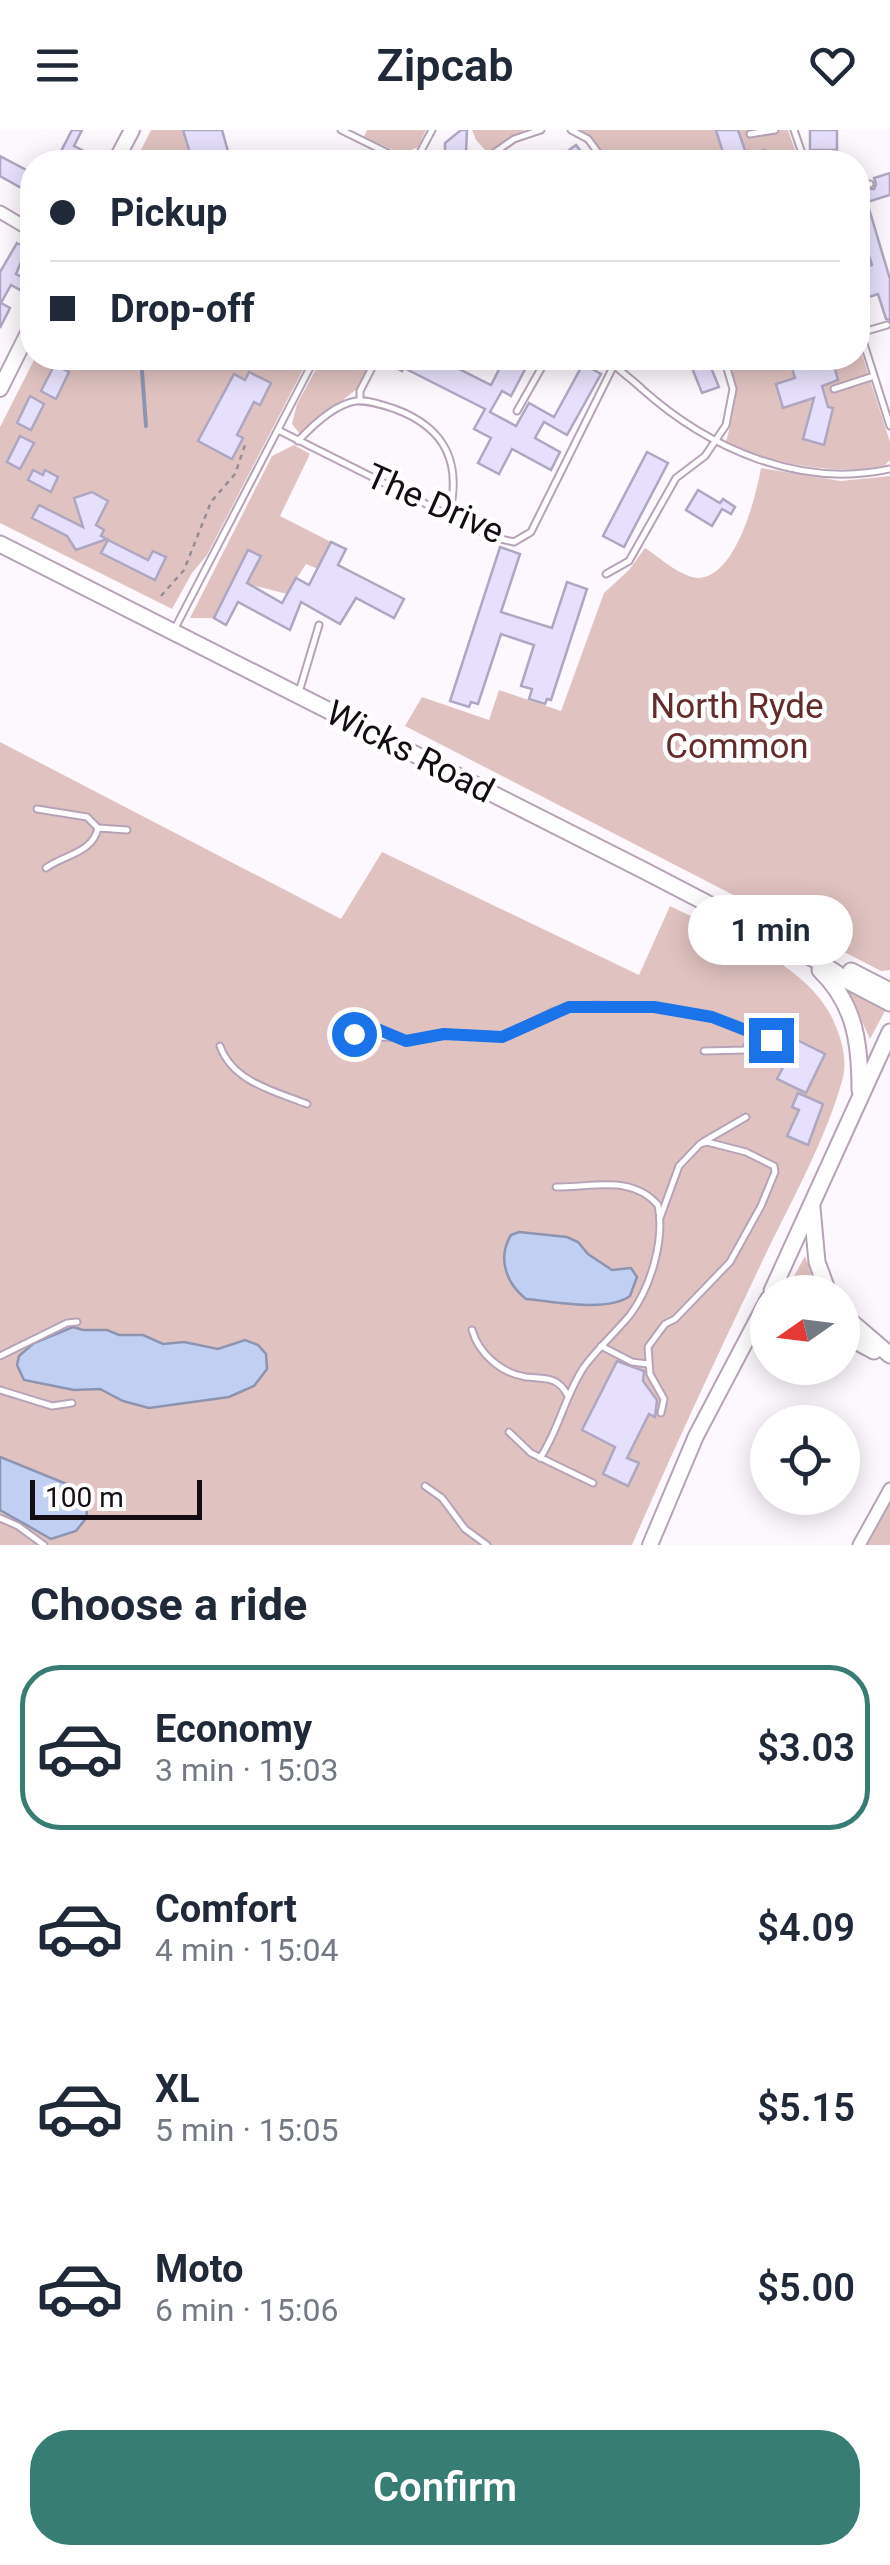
<!DOCTYPE html>
<html lang="en">
<head>
<meta charset="utf-8">
<style>
	body { margin:0; font-family:Roboto,sans-serif; background:#f6f6f7; color:#1f2937; height:100vh; display:flex; flex-direction:column; font-size:38px; white-space:nowrap }
	* { box-sizing:border-box; margin:0 }
	p { font-size:32px; color:#747a83 }
	.icon { flex:none; width:55px; height:55px; fill:none; stroke:currentColor; stroke-width:2; stroke-linecap:round; stroke-linejoin:round }
	.map { position:relative; height:1415px; overflow:hidden }
	.side { display:flex; flex-direction:column; background:#fff; flex:1 }
	.side>* { flex:none }
	.guide { position:absolute; left:20px; top:20px; width:850px; height:220px; border-radius:40px; box-shadow:0 5px 25px #0003; display:grid; align-content:center; height:220px; padding:0 30px; background:#fff }
	.needle { width:65px; rotate:256deg }
	.tools { position:absolute; left:750px; top:1145px; display:grid; gap:20px }
	.tools a { display:grid; place-items:center; width:110px; height:110px; border-radius:50%; background:#fff; box-shadow:0 5px 25px #0003; font-size:50px }
	.scale { position:absolute; left:30px; bottom:25px; width:172px; box-sizing:border-box; padding-left:10px; border:5px solid #130c13; border-top:0; font-size:28px; line-height:35px; white-space:nowrap; color:#130c13; -webkit-text-stroke:8px #fff; paint-order:stroke }
	.end { position:absolute; width:45px; height:45px; margin:-22px; border:12px solid #1a73e8; background:#fff; box-shadow:0 0 0 5px #fff }
	.from { border-radius:50% }
	.bubble { position:absolute; height:70px; border-radius:35px; background:#fff; box-shadow:0 5px 25px #0003; font-size:32px; font-weight:600; line-height:70px; text-align:center }
	.guide b { display:flex; align-items:center; gap:35px; height:95px; font-size:38px }
	.guide b+b { border-top:2px solid #e0e1e3 }
	.guide i { width:25px; height:25px; background:#1f2937 }
	ul { padding:0; list-style:none }
	li { display:flex; align-items:center; gap:30px; height:165px; margin:0 20px 15px; padding:0 10px; border:5px solid transparent; border-radius:40px }
	li div { flex:1 }
	li b { display:block; font-size:38px }
	li em { font-style:normal; font-weight:600 }
	li.selected { border-color:#387d74 }
	li>.icon { width:90px; height:90px; stroke-width:1.5 }
	h2 { padding:0 30px; font-size:45px; line-height:120px }
	.button { display:flex; gap:20px; margin-top:auto; padding:20px 30px }
	.button a { flex:1; height:115px; border-radius:40px; background:#387d74; color:#fff; font-size:40px; font-weight:600; line-height:115px; text-align:center }
	header { display:flex; justify-content:space-between; align-items:center; height:130px; padding:0 30px; background:#fff; font-size:45px; font-weight:600 }
	.map>svg:first-child { display:block }
</style>
</head>
<body>
<header><svg class="icon" aria-label="menu" viewBox="0 0 24 24"><path d="M4 6h16M4 12h16M4 18h16"/></svg>Zipcab<svg class="icon" aria-label="heart" viewBox="0 0 24 24"><path d="M12 20l-8-8c-3-5 5-10 8-4 3-6 11-1 8 4z"/></svg></header>
<div class="map">
<svg width="890" height="1415" viewBox="0 0 890 1415">
	<rect width="100%" height="100%" fill="#fdf8fd"/>
	<g fill="#e0c3c1">
		<path d="M151,0H183L191,26L205,22L208,32H135Z"/>
		<path d="M367,0H426L418,17L402,24L364,7Z"/>
		<path d="M472,0H525L487,22L476,10Z"/>
		<path d="M581,0H788L799,32H610Z"/>
		<path d="M858,212L890,312V330L885,335C846,347 760,334 726,311C735,283 738,256 729,228H858Z"/>
		<path d="M35,228H309L207,425L192,443L172,479L0,393V297Z"/>
		<path d="M322,228H372L358,258L300,304L292,294L297,274Z"/>
		<path d="M294,315L310,324L280,386L331,412L318,439L306,434L287,464L248,454L260,427L248,420L214,488H190L272,326Z"/>
		<path d="M761,338L841,351L890,346V840L881,841L405,596L422,567L489,590L499,560L561,581L604,463L629,440L645,418C659,427 682,448 699,448C736,446 756,367 761,338Z"/>
		<path d="M0,612L341,789L382,722L639,845L670,776C724,803 809,834 834,892C842,910 848,932 842,951C825,1012 789,1075 762,1132C717,1226 673,1320 632,1415H0Z"/>
		<path d="M847,859L885,881L870,909Z"/>
		<path d="M805,1126L818,1162H810L792,1150Z"/>
		<path d="M890,1368V1415H867L868,1414Z"/>
	</g>
	<g fill="#c1cff3" stroke="#8d94b0" stroke-width="2.5">
		<path d="M519,1102L567,1107L578,1112L588,1124L612,1140L631,1138L637,1147L630,1166C606,1183 553,1171 526,1169C506,1153 497,1128 511,1105Z"/>
		<path d="M73,1197L83,1200H107L119,1205H143L163,1214L184,1212L218,1219L245,1210L258,1215L266,1224L267,1239L254,1256L229,1267L149,1278L123,1271L100,1259L74,1260L24,1250L17,1235L19,1226L34,1213Z"/>
		<path d="M0,1327L79,1359L86,1373L87,1387L76,1401L51,1409L0,1380Z"/>
	</g>
	<g fill="none" stroke-linecap="round" stroke-linejoin="round">
		<path stroke="#8d94b0" stroke-width="4" d="M141,228L146,296"/>
	</g>
	<g fill="#e7e0fc" stroke="#aea7c1" stroke-width="2.5">
		<path d="M72,0H82L74,16L84,21L78,32H49L54,22L59,25Z"/>
		<path d="M183,0H222L231,32H208L205,22L191,26Z"/>
		<path d="M461,0H467L466,22L451,32H445V13Z"/>
		<path d="M716,0H738L747,26L765,20L769,32H726Z"/>
		<rect x="810" y="0" width="27" height="20"/>
		<path d="M576,15L589,32H553Z"/>
		<path d="M0,26L32,43V64L0,46Z"/>
		<path d="M890,43V65L867,72L890,149V190L886,189L878,164L869,167L861,138L872,135L858,93V59H874L876,54L874,48Z"/>
		<path d="M17,113L27,118L16,144L25,149L20,160L11,155L1,173L10,178L0,198V142Z"/>
		<path d="M58,228H69L63,239L69,242L56,269L41,261Z"/>
		<path d="M383,228H437L491,255L505,228H531L511,266L502,261L490,282L516,296L529,273L554,287L583,234L601,244L567,305L544,292L535,308L560,322L551,340L512,319L499,344L478,333L491,308L474,299L485,279L404,238L402,241L383,231Z"/>
		<path d="M688,228H707L719,257L702,263Z"/>
		<path d="M789,228H811L813,234L832,229L838,250L822,256L828,277L833,278L824,315L803,309L814,268L783,278L776,254L795,248Z"/>
		<path d="M249,242L271,253L260,275L254,272L237,305L243,308L232,329L198,311L234,244L245,250Z"/>
		<path d="M30,266L44,274L31,300L17,293Z"/>
		<path d="M20,306L34,313L20,339L7,332Z"/>
		<path d="M647,322L668,333L624,417L603,406Z"/>
		<path d="M33,340L43,345L45,340L58,347L51,362L28,350Z"/>
		<path d="M698,360L720,373L723,369L735,377L731,384L722,379L712,396L686,380Z"/>
		<path d="M92,362L108,371L96,395L104,400L101,406L107,409L76,420L67,406L32,388L39,375L83,397L74,368Z"/>
		<path d="M108,410L148,430L153,421L166,427L155,450L101,423Z"/>
		<path d="M331,412L346,419L338,435L404,469L394,488L356,468L340,494L301,472L290,500L238,472L226,495L214,488L248,420L261,426L247,453L282,473L296,448L309,455Z"/>
		<path d="M500,417L520,424L501,482L552,498L567,452L587,459L551,570L547,569L545,574L529,569L532,559L521,556L534,515L501,504L478,574L471,572L469,577L450,571Z"/>
		<path d="M797,910L825,924L806,963L777,949Z"/>
		<path d="M798,963L823,974L808,1015L787,1006L799,980L792,977Z"/>
		<path d="M617,1231L644,1241L643,1251L657,1270L655,1287L649,1284L627,1328L639,1333L628,1356L603,1344L615,1317L582,1300Z"/>
	</g>
	<g fill="none" stroke-linecap="round" stroke-linejoin="round">
		<defs>
			<g id="service">
				<path d="M341,0L406,32"/>
				<path d="M571,0L588,9L605,32"/>
				<path d="M794,0L805,32"/>
				<path d="M750,4L775,0"/>
				<path d="M415,32L432,0"/>
				<path d="M481,32L514,9L541,0"/>
				<path d="M858,53L870,54"/>
				<path d="M858,195L890,296"/>
				<path d="M860,203L887,195"/>
				<path d="M608,228C617,240 631,248 642,259C708,318 799,359 890,339"/>
				<path d="M834,259L874,246"/>
				<path d="M360,270V261L377,228"/>
				<path d="M517,281L547,228"/>
				<path d="M280,301L492,407L514,412L531,402L614,235L624,228"/>
				<path d="M298,311C312,296 335,274 356,271C369,270 383,275 395,279C446,298 462,333 449,385"/>
				<path d="M606,444L629,431L676,348L705,326L726,295L733,259L724,228"/>
				<path d="M174,500L315,228"/>
				<path d="M299,562L319,495"/>
				<path d="M37,679L87,687L98,698C93,723 63,725 46,738"/>
				<path d="M98,698L127,700"/>
				<path d="M370,897L391,907L354,908L357,901Z"/>
				<path d="M391,907L406,911L444,904L502,907L554,881L594,875L654,877L700,884L774,911"/>
				<path d="M220,916C233,952 274,961 307,974"/>
				<path d="M704,921L745,920L753,904"/>
				<path d="M703,1012L746,987"/>
				<path d="M660,1088L679,1036L700,1014L707,1012L746,1022L774,1036L775,1042L761,1076L730,1132L675,1189L665,1194L648,1217L650,1244L664,1269L661,1283"/>
				<path d="M472,1200C479,1224 501,1243 526,1247C546,1249 558,1246 568,1266"/>
				<path d="M601,1216L632,1232L648,1234"/>
				<path d="M0,1226L67,1193L77,1192"/>
				<path d="M0,1260L52,1276L72,1273"/>
				<path d="M509,1302L531,1323L593,1353"/>
				<path d="M540,1328C559,1300 565,1265 584,1237C597,1219 615,1203 630,1185C651,1157 665,1109 658,1075C631,1044 592,1058 556,1057"/>
				<path d="M425,1356L442,1368L465,1399L487,1415"/>
				<path d="M0,1388L18,1396L44,1415"/>
			</g>
			<g id="minor">
				<path d="M0,82L32,101"/>
				<path d="M859,1415L890,1359"/>
			</g>
			<g id="tertiary">
				<path d="M115,32L132,0"/>
				<path d="M0,259L32,195"/>
				<path d="M650,1415L696,1306L768,1169"/>
			</g>
			<g id="secondary">
				<path d="M0,414L645,741L818,831L848,851L890,873"/>
				<path d="M820,840C855,874 860,913 860,960"/>
				<path d="M851,841L890,861"/>
				<path d="M812,1078L817,1132L828,1162"/>
				<path d="M774,1162L772,1161L890,902"/>
				<path d="M842,1184L890,1225"/>
				<path d="M842,1204L874,1221"/>
			</g>
		</defs>
		<use href="#service" stroke="#b7a3b7" stroke-width="9"/>
		<use href="#minor" stroke="#b7a3b7" stroke-width="15"/>
		<use href="#tertiary" stroke="#b7a3b7" stroke-width="18"/>
		<use href="#secondary" stroke="#b7a3b7" stroke-width="19"/>
		<path stroke="#948e94" stroke-width="2.5" stroke-dasharray="5 5" stroke-linecap="butt" d="M161,466L184,440L211,372L235,344L246,312"/>
		<use href="#service" stroke="#fff" stroke-width="5"/>
		<use href="#minor" stroke="#fff" stroke-width="11"/>
		<use href="#tertiary" stroke="#fff" stroke-width="14"/>
		<use href="#secondary" stroke="#fff" stroke-width="15"/>
	</g>
	<g fill="none" stroke-linecap="round" stroke-linejoin="round">
		<path stroke="#1a73e8" stroke-width="12" d="M354,904L370,896L406,911L444,904L502,907L569,877H654L712,887L771,910"/>
	</g>
	<g text-anchor="middle" dominant-baseline="central" stroke-width="9" stroke-linejoin="round" paint-order="stroke">
		<g font-size="35" fill="#130c13" stroke="#fff">
			<text transform="translate(435 374) rotate(24)">The Drive</text>
			<text transform="translate(410 622) rotate(27)">Wicks Road</text>
		</g>
		<g font-size="35" fill="#642b2a" stroke="#fff">
			<text x="737" y="576">North Ryde<tspan x="737" dy="40">Common</tspan></text>
		</g>
	</g>
</svg>
<div class="tools">
<a><svg class="needle" viewBox="-14 -14 28 28"><path d="M0-13l5 13h-10z" fill="#e53935"/><path d="M0 13l5-13h-10z" fill="#747a83"/></svg></a>
<a><svg class="icon" aria-label="locate" viewBox="0 0 24 24"><circle cx="12" cy="12" r="6"/><path d="M12 2v4M12 18v4M2 12h4M18 12h4"/></svg></a>
</div>
<div class="scale">100 m</div>
<i class="end from" style="left:354px;top:904px"></i>
<i class="end" style="left:771px;top:910px"></i>
<div class="bubble" style="left:688px;top:765px;width:165px">1 min</div>
<div class="guide">
<b><i class="from"></i>Pickup</b>
<b><i></i>Drop-off</b>
</div>
</div>
<section class="side">
<h2>Choose a ride</h2>
<ul>
<li class="selected"><svg class="icon" aria-label="car" viewBox="0 0 24 24"><path d="M5 17H2v-5l4-1 3-4h7l3 4 3 1v5h-3M9 17h6M6 11h13"/><circle cx="7" cy="17" r="2"/><circle cx="17" cy="17" r="2"/></svg><div><b>Economy</b><p>3 min · 15:03</p></div><em>$3.03</em></li>
<li><svg class="icon" aria-label="car" viewBox="0 0 24 24"><path d="M5 17H2v-5l4-1 3-4h7l3 4 3 1v5h-3M9 17h6M6 11h13"/><circle cx="7" cy="17" r="2"/><circle cx="17" cy="17" r="2"/></svg><div><b>Comfort</b><p>4 min · 15:04</p></div><em>$4.09</em></li>
<li><svg class="icon" aria-label="car" viewBox="0 0 24 24"><path d="M5 17H2v-5l4-1 3-4h7l3 4 3 1v5h-3M9 17h6M6 11h13"/><circle cx="7" cy="17" r="2"/><circle cx="17" cy="17" r="2"/></svg><div><b>XL</b><p>5 min · 15:05</p></div><em>$5.15</em></li>
<li><svg class="icon" aria-label="car" viewBox="0 0 24 24"><path d="M5 17H2v-5l4-1 3-4h7l3 4 3 1v5h-3M9 17h6M6 11h13"/><circle cx="7" cy="17" r="2"/><circle cx="17" cy="17" r="2"/></svg><div><b>Moto</b><p>6 min · 15:06</p></div><em>$5.00</em></li>
</ul>
<div class="button"><a>Confirm</a></div>
</section>
</body>
</html>
